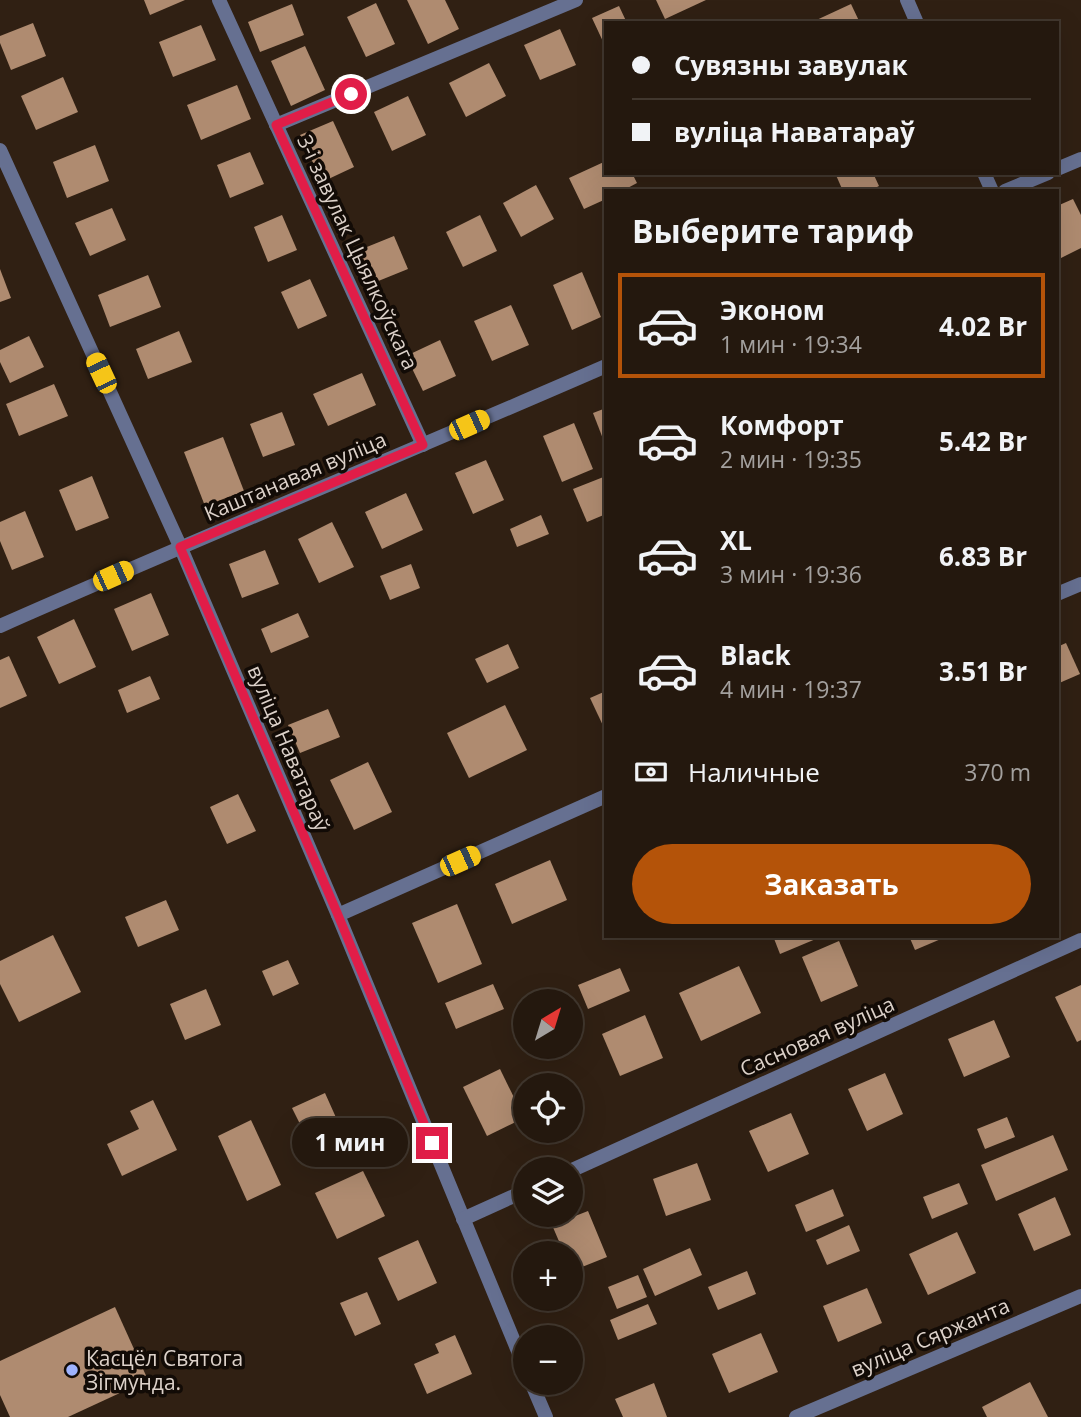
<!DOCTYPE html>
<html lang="ru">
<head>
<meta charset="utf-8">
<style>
	body { margin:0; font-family:"Open Sans",sans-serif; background:#30251c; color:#f1f3f6; height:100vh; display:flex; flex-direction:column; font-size:26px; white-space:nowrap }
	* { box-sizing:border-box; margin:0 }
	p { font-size:23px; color:#a3a09e }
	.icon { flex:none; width:38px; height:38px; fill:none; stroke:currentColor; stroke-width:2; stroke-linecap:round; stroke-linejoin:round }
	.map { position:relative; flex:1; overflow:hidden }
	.details { position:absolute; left:604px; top:189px; width:455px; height:749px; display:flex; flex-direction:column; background:#24180e; border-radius:0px; box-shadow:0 7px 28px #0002,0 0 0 2px #41372e }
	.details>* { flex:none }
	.guide { position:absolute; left:604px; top:21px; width:455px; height:154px; border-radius:0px; box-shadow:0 7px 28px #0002,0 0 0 2px #41372e; display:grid; align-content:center; height:154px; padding:0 28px; background:#24180e }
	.needle { width:46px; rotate:38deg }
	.controls { position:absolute; left:513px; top:989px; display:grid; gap:14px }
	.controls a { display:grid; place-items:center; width:70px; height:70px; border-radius:50%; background:#24180e; box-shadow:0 7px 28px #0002,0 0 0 2px #41372e; font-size:35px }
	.end { position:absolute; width:32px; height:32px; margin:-16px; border:9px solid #e11d48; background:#fff; box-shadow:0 0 0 4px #fff }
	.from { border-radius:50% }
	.bubble { position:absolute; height:49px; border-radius:24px; background:#24180e; box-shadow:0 7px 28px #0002,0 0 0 2px #41372e; font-size:23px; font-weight:700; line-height:49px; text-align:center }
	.car { position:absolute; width:21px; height:42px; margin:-21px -10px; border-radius:9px; box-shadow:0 0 5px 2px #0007; background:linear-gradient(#f5c518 24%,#345 0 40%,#f5c518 0 76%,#345 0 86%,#f5c518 0) }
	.guide b { display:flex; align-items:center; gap:24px; height:66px; font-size:26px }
	.guide b+b { border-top:2px solid #41372e }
	.guide i { width:18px; height:18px; background:#f1f3f6 }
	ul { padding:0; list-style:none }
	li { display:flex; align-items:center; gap:21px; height:105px; margin:0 14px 10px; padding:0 14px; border:4px solid transparent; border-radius:0px }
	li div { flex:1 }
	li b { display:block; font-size:26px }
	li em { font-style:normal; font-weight:700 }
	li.active { border-color:#b45309 }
	li>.icon { width:63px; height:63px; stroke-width:1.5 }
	h2 { padding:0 28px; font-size:32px; line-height:84px }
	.pay { display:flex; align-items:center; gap:18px; height:77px; padding:0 28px; font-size:26px }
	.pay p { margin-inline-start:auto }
	.primary-button { display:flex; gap:14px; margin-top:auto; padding:14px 28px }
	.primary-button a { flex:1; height:80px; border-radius:42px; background:#b45309; color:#fff; font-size:28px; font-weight:700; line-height:80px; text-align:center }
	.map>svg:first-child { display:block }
</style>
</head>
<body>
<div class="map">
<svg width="1081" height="1417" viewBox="0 0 1081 1417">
	<rect width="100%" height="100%" fill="#302013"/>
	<g fill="#af8b70">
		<path d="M144,0H185L150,15Z"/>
		<path d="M407,0H445L459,29L428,44Z"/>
		<path d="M656,0H706L665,19Z"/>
		<path d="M376,3L395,44L366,57L347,17Z"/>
		<path d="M292,4L304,35L260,52L248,22Z"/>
		<path d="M851,4L860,23H810Z"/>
		<path d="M619,6L627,23H606V48L592,18Z"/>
		<path d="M33,23L46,56L11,70L0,43V36Z"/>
		<path d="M201,25L216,60L173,77L159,42Z"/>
		<path d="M560,29L576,65L540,80L524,45Z"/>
		<path d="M305,46L325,90L291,106L271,61Z"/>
		<path d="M489,63L506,96L466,117L449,83Z"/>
		<path d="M63,77L78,112L36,130L21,96Z"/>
		<path d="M237,85L251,119L201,140L187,105Z"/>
		<path d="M408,96L426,135L392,151L374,112Z"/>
		<path d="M333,121L354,167L322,182L300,135Z"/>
		<path d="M95,145L109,181L67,198L53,162Z"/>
		<path d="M250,152L264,184L230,198L217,165Z"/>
		<path d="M606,161V173H632L637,183L622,191H606V199L584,209L569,178Z"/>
		<path d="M835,173H873L879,186L869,191H843Z"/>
		<path d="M536,185L554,219L521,237L503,203Z"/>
		<path d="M1073,199L1081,215V248L1057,260V206Z"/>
		<path d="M112,208L126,240L90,256L75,223Z"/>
		<path d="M282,215L297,250L268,262L254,227Z"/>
		<path d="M480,215L497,251L463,267L446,232Z"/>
		<path d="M394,236L408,269L366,286L352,253Z"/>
		<path d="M0,269L11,298L0,302Z"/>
		<path d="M582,272L601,317L572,330L553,285Z"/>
		<path d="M148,275L161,307L110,327L98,295Z"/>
		<path d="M310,279L327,316L298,329L281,292Z"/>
		<path d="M511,305L529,345L492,361L474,321Z"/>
		<path d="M179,331L192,362L148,379L136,349Z"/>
		<path d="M29,336L44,367L10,383L0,362V350Z"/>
		<path d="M440,340L456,376L423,391L406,356Z"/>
		<path d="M362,373L376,405L328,426L313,394Z"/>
		<path d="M54,384L68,416L19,436L6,404Z"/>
		<path d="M606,408V444H605L593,413Z"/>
		<path d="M282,412L295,445L263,457L250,424Z"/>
		<path d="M574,423L593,469L562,482L543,436Z"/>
		<path d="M223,437L244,491L205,506L184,452Z"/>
		<path d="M486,460L504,500L473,514L455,473Z"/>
		<path d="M92,476L109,518L76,531L59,490Z"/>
		<path d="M606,476V514L587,522L573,489Z"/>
		<path d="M406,493L423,530L382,549L365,512Z"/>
		<path d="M25,511L44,557L12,570L0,541V522Z"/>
		<path d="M541,515L549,534L517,547L510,529Z"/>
		<path d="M332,522L354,567L319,583L298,539Z"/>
		<path d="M265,550L279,584L242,598L229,564Z"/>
		<path d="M411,564L420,588L390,600L380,576Z"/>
		<path d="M151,593L169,635L132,651L114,609Z"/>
		<path d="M298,613L309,637L271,653L261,629Z"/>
		<path d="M74,619L96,667L59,684L37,637Z"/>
		<path d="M1066,643L1080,674L1057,684V647Z"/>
		<path d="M508,644L519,668L487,683L475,659Z"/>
		<path d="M9,656L27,696L0,708V660Z"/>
		<path d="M150,676L160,699L127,713L118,690Z"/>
		<path d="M606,691V732L590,698Z"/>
		<path d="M505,705L527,750L469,778L447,733Z"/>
		<path d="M328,709L340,737L300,753L288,725Z"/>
		<path d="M368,762L392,812L354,830L330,780Z"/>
		<path d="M238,794L256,831L227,844L210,807Z"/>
		<path d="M550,860L567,900L512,924L495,884Z"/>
		<path d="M166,900L179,930L138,947L125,917Z"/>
		<path d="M457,904L482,964L438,983L412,923Z"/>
		<path d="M53,935L81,992L19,1022L0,984V961Z"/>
		<path d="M773,936H823L780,954Z"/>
		<path d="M909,936H948L915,950Z"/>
		<path d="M839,941L858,986L821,1002L802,957Z"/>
		<path d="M288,960L299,984L273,996L262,971Z"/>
		<path d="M739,966L761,1013L701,1041L679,993Z"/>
		<path d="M620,968L630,991L588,1009L578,985Z"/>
		<path d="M493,984L504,1009L456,1029L445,1003Z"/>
		<path d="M1081,985V1040L1077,1042L1055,997Z"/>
		<path d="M206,989L221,1025L185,1040L170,1004Z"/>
		<path d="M645,1015L663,1058L620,1076L602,1034Z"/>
		<path d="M994,1020L1010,1057L964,1077L948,1039Z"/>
		<path d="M500,1069L524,1118L487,1136L463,1087Z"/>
		<path d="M885,1073L903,1114L867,1131L848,1089Z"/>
		<path d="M325,1093L338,1122L349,1117L358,1136L330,1149L327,1143L305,1153L294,1130L301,1126L292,1108Z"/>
		<path d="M153,1100L177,1150L122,1176L107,1144L139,1129L130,1111Z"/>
		<path d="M791,1113L809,1154L768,1172L749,1131Z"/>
		<path d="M1007,1117L1015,1137L985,1149L977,1129Z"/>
		<path d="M251,1120L281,1185L247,1201L218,1136Z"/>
		<path d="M1053,1135L1068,1170L996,1201L981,1165Z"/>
		<path d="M697,1163L711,1200L666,1216L653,1179Z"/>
		<path d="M363,1171L385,1216L337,1239L315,1193Z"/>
		<path d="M959,1183L968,1204L932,1219L923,1197Z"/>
		<path d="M833,1189L844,1216L806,1232L795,1205Z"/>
		<path d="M1055,1197L1071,1235L1034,1251L1018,1214Z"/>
		<path d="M588,1211L607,1257L572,1271L570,1253H564L552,1225Z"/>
		<path d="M849,1225L860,1251L827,1265L816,1240Z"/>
		<path d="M957,1232L976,1273L928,1295L909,1254Z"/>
		<path d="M418,1240L437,1283L398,1301L378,1258Z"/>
		<path d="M690,1248L702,1275L655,1296L643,1269Z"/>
		<path d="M747,1271L756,1294L718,1310L708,1287Z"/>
		<path d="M638,1275L647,1297L617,1309L608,1287Z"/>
		<path d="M867,1288L882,1323L838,1342L823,1306Z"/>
		<path d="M367,1292L381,1324L355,1336L340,1303Z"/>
		<path d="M648,1304L657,1324L618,1340L610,1320Z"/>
		<path d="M115,1307L148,1380L68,1417H10L0,1395V1361Z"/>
		<path d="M761,1333L778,1372L729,1393L712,1354Z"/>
		<path d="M455,1335L472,1374L427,1394L414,1364L439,1353L435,1344Z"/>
		<path d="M1030,1382L1048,1417H987L982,1407Z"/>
		<path d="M654,1383L667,1417H623L615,1399Z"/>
	</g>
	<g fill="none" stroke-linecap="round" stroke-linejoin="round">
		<g stroke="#667091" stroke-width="14">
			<path d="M219,0L423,445"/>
			<path d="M907,0L917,23"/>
			<path d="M276,125L576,0"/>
			<path d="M0,150L180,546L338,915L525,1368"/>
			<path d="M1057,169L1081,159"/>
			<path d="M984,173L992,191"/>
			<path d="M1005,191L1048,173"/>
			<path d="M1057,594L1081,584"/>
			<path d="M0,626C201,537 404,454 606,366"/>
			<path d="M338,915L606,796"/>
			<path d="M570,1171L1081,940"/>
			<path d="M463,1219L525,1191"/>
			<path d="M531,1382L546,1417"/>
			<path d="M796,1417L1081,1296"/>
		</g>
	</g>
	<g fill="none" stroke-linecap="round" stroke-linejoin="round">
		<path stroke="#e11d48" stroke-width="9" d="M351,94L276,125L423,445L180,547L338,915L432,1143"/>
	</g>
	<circle fill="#9eb3fd" stroke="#120b06" stroke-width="2.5" cx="72" cy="1370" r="7"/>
	<g text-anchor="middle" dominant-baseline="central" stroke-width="7" stroke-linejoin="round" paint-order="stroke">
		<g font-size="21" fill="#dcd1c9" stroke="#120b06">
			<text transform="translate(358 252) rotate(65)">3-і завулак Цыялкоўскага</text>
			<text transform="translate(295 476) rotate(-23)">Каштанавая вуліца</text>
			<text transform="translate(289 748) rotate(67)">вуліца Наватараў</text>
			<text transform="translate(817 1036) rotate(-24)">Сасновая вуліца</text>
			<text transform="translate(930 1337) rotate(-23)">вуліца Сяржанта</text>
		</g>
		<g font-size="21" fill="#dcd1c9" stroke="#120b06" text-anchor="start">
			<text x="86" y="1358">Касцёл Святога<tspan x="86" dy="24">Зігмунда.</tspan></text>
		</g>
	</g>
</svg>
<div class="controls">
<a><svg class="needle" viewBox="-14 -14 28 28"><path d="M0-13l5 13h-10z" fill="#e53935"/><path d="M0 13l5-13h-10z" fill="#a3a09e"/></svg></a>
<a><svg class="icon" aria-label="locate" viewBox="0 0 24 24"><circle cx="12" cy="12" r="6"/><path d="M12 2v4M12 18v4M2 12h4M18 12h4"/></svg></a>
<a><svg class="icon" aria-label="layers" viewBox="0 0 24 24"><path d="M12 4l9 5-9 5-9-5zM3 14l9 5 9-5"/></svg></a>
<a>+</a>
<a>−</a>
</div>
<i class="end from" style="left:351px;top:94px"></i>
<i class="end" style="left:432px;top:1143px"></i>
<div class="bubble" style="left:292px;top:1118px;width:116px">1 мин</div>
<i class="car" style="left:101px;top:373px;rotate:335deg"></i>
<i class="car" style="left:469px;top:425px;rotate:66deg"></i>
<i class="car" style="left:113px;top:576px;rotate:66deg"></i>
<i class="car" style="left:460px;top:861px;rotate:66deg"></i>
<div class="guide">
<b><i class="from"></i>Сувязны завулак</b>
<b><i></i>вуліца Наватараў</b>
</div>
<section class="details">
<h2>Выберите тариф</h2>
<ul>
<li class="active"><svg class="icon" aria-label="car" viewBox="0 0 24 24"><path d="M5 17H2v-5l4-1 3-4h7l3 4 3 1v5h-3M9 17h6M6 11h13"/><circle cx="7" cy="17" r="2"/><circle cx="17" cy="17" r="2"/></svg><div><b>Эконом</b><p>1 мин · 19:34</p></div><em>4.02 Br</em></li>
<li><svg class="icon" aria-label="car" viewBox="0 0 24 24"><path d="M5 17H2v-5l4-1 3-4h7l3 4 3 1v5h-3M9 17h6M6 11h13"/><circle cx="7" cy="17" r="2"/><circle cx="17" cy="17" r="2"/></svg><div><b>Комфорт</b><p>2 мин · 19:35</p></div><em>5.42 Br</em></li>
<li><svg class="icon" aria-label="car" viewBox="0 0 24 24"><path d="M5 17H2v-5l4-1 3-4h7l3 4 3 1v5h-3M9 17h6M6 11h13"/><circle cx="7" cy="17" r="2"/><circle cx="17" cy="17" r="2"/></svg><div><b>XL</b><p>3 мин · 19:36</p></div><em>6.83 Br</em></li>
<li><svg class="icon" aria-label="car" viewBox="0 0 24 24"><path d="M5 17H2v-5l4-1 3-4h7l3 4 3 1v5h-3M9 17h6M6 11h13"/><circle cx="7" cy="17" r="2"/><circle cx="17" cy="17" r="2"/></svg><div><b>Black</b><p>4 мин · 19:37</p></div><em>3.51 Br</em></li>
</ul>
<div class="pay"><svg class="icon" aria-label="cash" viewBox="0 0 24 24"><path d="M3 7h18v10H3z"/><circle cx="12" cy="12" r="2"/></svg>Наличные<p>370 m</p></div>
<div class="primary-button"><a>Заказать</a></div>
</section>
</div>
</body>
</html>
